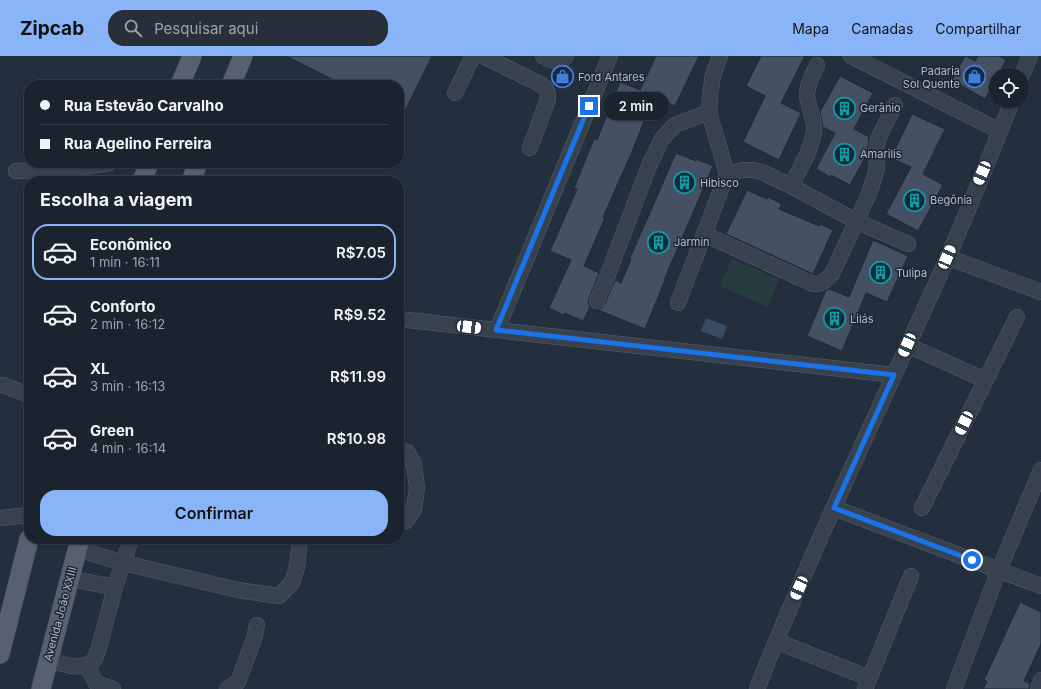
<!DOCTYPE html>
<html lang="pt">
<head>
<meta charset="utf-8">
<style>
	body { margin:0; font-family:Inter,sans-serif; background:#282f3a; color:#f1f3f6; height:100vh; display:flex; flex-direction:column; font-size:15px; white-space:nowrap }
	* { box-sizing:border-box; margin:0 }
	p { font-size:13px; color:#a0a4aa }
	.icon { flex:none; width:22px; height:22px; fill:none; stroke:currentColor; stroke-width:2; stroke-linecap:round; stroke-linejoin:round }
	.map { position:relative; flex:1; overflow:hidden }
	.sheet { position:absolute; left:24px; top:120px; width:380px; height:368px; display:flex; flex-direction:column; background:#1b232e; border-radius:16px; box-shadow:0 1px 3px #0004,0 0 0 1px #39404a }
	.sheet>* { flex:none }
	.guide { position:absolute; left:24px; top:24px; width:380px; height:88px; border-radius:16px; box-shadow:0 1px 3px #0004,0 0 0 1px #39404a; display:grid; align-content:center; height:88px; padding:0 16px; background:#1b232e }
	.controls { position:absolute; left:989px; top:12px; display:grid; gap:8px }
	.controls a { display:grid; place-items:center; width:40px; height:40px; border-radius:50%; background:#1b232e; box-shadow:0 1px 3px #0004,0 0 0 1px #39404a; font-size:20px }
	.end { position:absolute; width:18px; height:18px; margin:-9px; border:5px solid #1a73e8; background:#fff; box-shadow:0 0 0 2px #fff }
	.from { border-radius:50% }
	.bubble { position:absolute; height:28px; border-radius:14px; background:#1b232e; box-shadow:0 1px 3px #0004,0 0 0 1px #39404a; font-size:13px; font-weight:600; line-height:28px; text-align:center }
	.car { position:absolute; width:12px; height:24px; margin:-12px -6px; border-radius:5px; box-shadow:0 0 3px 1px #0007; background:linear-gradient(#fff 24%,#345 0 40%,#fff 0 76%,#345 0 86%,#fff 0) }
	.guide b { display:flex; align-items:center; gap:14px; height:38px; font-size:15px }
	.guide b+b { border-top:1px solid #39404a }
	.guide i { width:10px; height:10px; background:#f1f3f6 }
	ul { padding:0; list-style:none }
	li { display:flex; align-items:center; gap:12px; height:56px; margin:0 8px 6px; padding:0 8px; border:2px solid transparent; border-radius:16px }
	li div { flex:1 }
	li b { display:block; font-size:15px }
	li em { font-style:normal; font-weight:600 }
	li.active { border-color:#8ab4f8 }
	li>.icon { width:36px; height:36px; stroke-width:1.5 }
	h2 { padding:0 16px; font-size:18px; line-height:48px }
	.cta { display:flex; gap:8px; margin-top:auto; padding:8px 16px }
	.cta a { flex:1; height:46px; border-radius:16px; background:#8ab4f8; color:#111; font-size:16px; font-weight:600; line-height:46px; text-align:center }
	header { display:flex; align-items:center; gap:24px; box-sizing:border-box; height:56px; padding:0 20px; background:#8ab4f8; color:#111 }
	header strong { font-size:19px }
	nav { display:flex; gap:22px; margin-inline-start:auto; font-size:14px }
	.search { width:280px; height:36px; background:#282f3a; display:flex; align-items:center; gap:10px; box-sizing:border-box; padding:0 14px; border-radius:16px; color:#a0a4aa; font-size:15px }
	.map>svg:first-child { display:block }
</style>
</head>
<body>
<header>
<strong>Zipcab</strong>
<div class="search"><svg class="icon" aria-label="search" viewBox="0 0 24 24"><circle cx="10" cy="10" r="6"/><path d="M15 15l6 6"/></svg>Pesquisar aqui</div>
<nav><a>Mapa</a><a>Camadas</a><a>Compartilhar</a></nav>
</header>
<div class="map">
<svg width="1041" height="633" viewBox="0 0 1041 633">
	<rect width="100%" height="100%" fill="#242f3e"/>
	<path fill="#263c3f" d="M732,203L779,223L768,251L720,230Z"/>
	<path fill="#394c67" d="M706,262L727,270L722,283L701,275Z"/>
	<g fill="#455162" stroke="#1f2835">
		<path d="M286,0H432L399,67V29H344Z"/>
		<path d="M656,0H699L675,50L654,40L631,98L603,161L605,162L584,210L599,217L589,242L588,247L590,251L583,265L565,257L563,259L549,252L571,204L550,195L577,133L574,132L594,83L597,84L620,26L640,34Z"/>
		<path d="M761,0H805L781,47L801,57L779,104L743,86L765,40L746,30Z"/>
		<path d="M965,0H966L975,5L978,0H999L1006,4L998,19H996V23L985,43L952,24Z"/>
		<path d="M840,20L873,37L854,73L869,81L867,98L850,129L831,119L830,121L816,113L835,77L823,71L820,56Z"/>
		<path d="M912,58L945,73L923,118L943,129L918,175L886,158L911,111L891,102Z"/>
		<path d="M676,97L696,105V103L713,110L664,224H665L645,273L598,254L602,252L605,248L615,224L621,227L631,203L630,202Z"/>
		<path d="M747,134L767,143L768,141L782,148L779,153L819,170L820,168L833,174L813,218L726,178Z"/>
		<path d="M873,184L908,200L887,246L866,237L842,295L807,280L826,234L829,233L849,241Z"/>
		<path d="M1020,546L1041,556V588L1024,625L1030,628L1029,633H983L987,626L984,624Z"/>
	</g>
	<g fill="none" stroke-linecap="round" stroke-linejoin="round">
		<defs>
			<g id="minor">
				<path d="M483,0L542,29L547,34L548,43L530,92"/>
				<path d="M543,0L548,3L560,6L566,0"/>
				<path d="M851,0L1000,75"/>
				<path d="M1022,19L1030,0"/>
				<path d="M455,37L473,0"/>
				<path d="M16,115L79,112L109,107"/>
				<path d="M727,118L743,114H754L762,116L791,130L856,165L908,188"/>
				<path d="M791,130C799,113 814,91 814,72C814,61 808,50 807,39C807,28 813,18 817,9"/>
				<path d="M704,178L813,228C823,228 825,225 832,218L868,140L874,123L877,111L876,94L878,83L895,49"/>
				<path d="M947,201L1041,236"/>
				<path d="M597,245L607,221L649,110L662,83L675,69L709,56"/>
				<path d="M678,247L727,118L709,56L710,39L713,19L720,0"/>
				<path d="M399,263L894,319"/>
				<path d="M497,274L610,0"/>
				<path d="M907,289L985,324"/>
				<path d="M0,329H3L29,339"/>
				<path d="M399,394L407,396L414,408L417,432L414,453L406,465L399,467"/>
				<path d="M834,452L1041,530"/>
				<path d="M922,452L1017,261"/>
				<path d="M0,462L29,459"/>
				<path d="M77,493L124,507L238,534L279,540L292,527L297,511L300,483"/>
				<path d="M70,523L115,531"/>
				<path d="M776,585L869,622"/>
				<path d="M48,604C61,607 84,617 94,604C96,602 97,597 98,595L115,531L131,483"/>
				<path d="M87,610L96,627L113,633"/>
				<path d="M227,633L238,626L254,583L257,569"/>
				<path d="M757,633C814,487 883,346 947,203C970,151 991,98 1012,45"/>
				<path d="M865,633L911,520"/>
				<path d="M954,633L999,514L1041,414"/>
				<path d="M1038,633L1041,624"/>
			</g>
			<g id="major">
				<path d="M180,29L192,0"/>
				<path d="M231,29L243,0"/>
				<path d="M142,125L149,107"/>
				<path d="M191,125L198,107"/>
				<path d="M0,598L29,483"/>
				<path d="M41,633L80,483"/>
			</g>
		</defs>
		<use href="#minor" stroke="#565f6c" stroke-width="16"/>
		<use href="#major" stroke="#414a57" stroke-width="20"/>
		<use href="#minor" stroke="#38414e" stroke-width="15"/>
		<use href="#major" stroke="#56606e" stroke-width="19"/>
	</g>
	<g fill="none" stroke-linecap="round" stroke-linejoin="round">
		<path stroke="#1a73e8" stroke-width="5" d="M589,50L496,274L894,319L834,452L972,504"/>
	</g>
	<defs>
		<symbol id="shop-ring" viewBox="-11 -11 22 22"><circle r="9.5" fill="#1d2633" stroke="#3f7fe0" stroke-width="1.5"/><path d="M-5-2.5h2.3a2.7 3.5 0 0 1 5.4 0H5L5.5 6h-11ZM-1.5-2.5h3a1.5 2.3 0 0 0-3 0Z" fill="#3f7fe0"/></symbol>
		<symbol id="building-ring" viewBox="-11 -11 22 22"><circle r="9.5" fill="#1d2633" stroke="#0f9aa8" stroke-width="1.5"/><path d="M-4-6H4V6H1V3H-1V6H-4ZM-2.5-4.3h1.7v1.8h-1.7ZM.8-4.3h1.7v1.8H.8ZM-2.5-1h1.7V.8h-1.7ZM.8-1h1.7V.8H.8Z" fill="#0f9aa8"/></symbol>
	</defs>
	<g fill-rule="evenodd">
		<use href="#shop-ring" x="550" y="8" width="25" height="25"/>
		<use href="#shop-ring" x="962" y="8" width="25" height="25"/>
		<use href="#building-ring" x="832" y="40" width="25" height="25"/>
		<use href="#building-ring" x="832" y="86" width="25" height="25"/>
		<use href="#building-ring" x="672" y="114" width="25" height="25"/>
		<use href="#building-ring" x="902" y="132" width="25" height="25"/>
		<use href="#building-ring" x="646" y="174" width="25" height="25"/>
		<use href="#building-ring" x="868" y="204" width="25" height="25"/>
		<use href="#building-ring" x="822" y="250" width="25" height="25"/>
	</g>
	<g text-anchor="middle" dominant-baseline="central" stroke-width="3" stroke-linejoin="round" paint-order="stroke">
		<g font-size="11" fill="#b4bcc9" stroke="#1d2633" text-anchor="start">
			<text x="960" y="15" text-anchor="end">Padaria<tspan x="960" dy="13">Sol Quente</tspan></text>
			<text x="578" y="21">Ford Antares</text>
			<text x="860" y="52">Gerânio</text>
			<text x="860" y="98">Amarilis</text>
			<text x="700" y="127">Hibisco</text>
			<text x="930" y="144">Begônia</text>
			<text x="674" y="186">Jarmin</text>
			<text x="896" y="217">Tulipa</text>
			<text x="850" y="263">Lilás</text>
		</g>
		<g font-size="11" fill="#b4bcc9" stroke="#1d2633">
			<text transform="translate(60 558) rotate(-75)">Avenida João XXIII</text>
		</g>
	</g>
</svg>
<div class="controls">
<a><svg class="icon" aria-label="locate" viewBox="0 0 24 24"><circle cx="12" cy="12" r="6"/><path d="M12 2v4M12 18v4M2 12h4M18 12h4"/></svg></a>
</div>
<i class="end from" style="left:972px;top:504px"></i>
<i class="end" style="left:589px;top:50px"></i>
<div class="bubble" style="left:603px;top:36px;width:66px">2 min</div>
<i class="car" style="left:982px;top:117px;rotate:203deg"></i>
<i class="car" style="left:947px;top:201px;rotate:23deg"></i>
<i class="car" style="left:469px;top:271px;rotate:97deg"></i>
<i class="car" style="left:907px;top:289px;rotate:204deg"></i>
<i class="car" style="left:964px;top:367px;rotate:206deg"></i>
<i class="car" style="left:799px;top:532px;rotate:204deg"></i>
<div class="guide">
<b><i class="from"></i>Rua Estevão Carvalho</b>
<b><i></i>Rua Agelino Ferreira</b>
</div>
<section class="sheet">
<h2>Escolha a viagem</h2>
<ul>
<li class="active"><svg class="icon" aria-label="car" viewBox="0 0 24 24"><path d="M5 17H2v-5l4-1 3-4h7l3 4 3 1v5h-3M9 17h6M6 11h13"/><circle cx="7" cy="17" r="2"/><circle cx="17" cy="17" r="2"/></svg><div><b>Econômico</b><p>1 min · 16:11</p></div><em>R$7.05</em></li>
<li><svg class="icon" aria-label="car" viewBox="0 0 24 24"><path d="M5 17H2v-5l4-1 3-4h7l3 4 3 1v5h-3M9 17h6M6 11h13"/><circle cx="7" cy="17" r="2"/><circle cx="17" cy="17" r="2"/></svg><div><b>Conforto</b><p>2 min · 16:12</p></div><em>R$9.52</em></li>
<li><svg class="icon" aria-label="car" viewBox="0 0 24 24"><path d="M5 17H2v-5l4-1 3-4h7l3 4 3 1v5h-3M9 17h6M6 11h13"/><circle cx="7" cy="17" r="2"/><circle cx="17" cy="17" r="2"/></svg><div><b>XL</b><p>3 min · 16:13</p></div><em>R$11.99</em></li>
<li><svg class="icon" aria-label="car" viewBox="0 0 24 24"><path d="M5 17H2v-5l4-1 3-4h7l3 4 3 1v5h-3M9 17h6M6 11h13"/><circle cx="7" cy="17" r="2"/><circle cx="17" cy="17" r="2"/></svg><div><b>Green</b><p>4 min · 16:14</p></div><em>R$10.98</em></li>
</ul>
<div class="cta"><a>Confirmar</a></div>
</section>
</div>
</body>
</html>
